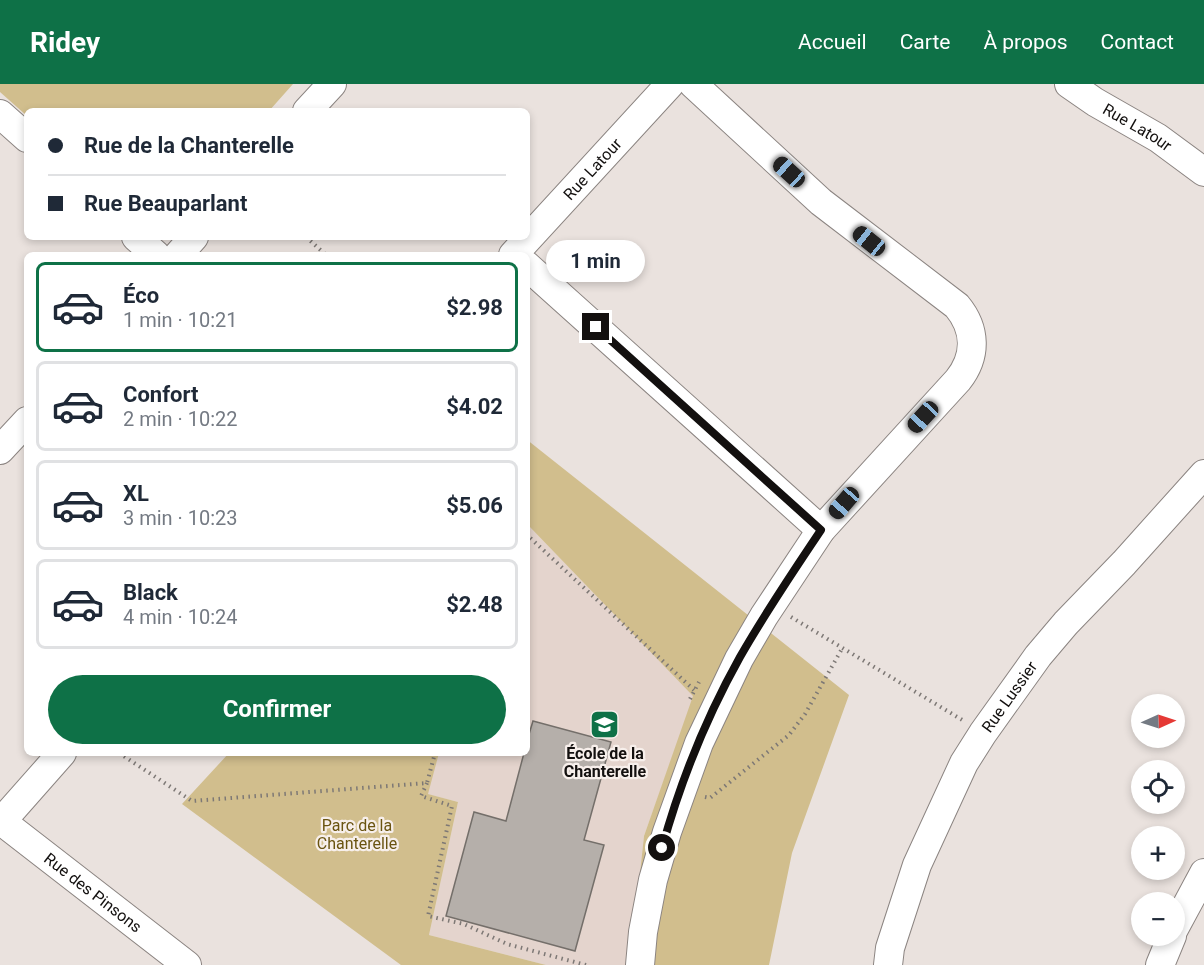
<!DOCTYPE html>
<html lang="fr">
<head>
<meta charset="utf-8">
<style>
	body { margin:0; font-family:Roboto,sans-serif; background:#f2f2f3; color:#1f2937; height:100vh; display:flex; flex-direction:column; font-size:22px; white-space:nowrap }
	* { box-sizing:border-box; margin:0 }
	p { font-size:20px; color:#747a83 }
	.icon { flex:none; width:33px; height:33px; fill:none; stroke:currentColor; stroke-width:2; stroke-linecap:round; stroke-linejoin:round }
	.map { position:relative; flex:1; overflow:hidden }
	.drawer { position:absolute; left:24px; top:168px; width:506px; height:504px; display:flex; flex-direction:column; background:#fff; border-radius:9px; box-shadow:0 3px 9px #0003 }
	.drawer>* { flex:none }
	.top-card { position:absolute; left:24px; top:24px; width:506px; height:132px; border-radius:9px; box-shadow:0 3px 9px #0003; display:grid; align-content:center; height:132px; padding:0 24px; background:#fff }
	.needle { width:39px; rotate:87deg }
	.tools { position:absolute; left:1131px; top:610px; display:grid; gap:12px }
	.tools a { display:grid; place-items:center; width:54px; height:54px; border-radius:50%; background:#fff; box-shadow:0 3px 9px #0003; font-size:30px }
	.end { position:absolute; width:27px; height:27px; margin:-14px; border:8px solid #13100f; background:#fff; box-shadow:0 0 0 3px #fff }
	.from { border-radius:50% }
	.bubble { position:absolute; height:42px; border-radius:21px; background:#fff; box-shadow:0 3px 9px #0003; font-size:20px; font-weight:700; line-height:42px; text-align:center }
	.car { position:absolute; width:18px; height:36px; margin:-18px -9px; border-radius:8px; box-shadow:0 0 4px 2px #0007; background:linear-gradient(#222 24%,#8ab4d8 0 40%,#222 0 76%,#8ab4d8 0 86%,#222 0) }
	.top-card b { display:flex; align-items:center; gap:21px; height:57px; font-size:22px }
	.top-card b+b { border-top:2px solid #e0e1e3 }
	.top-card i { width:15px; height:15px; background:#1f2937 }
	ul { padding:10px 0 0; list-style:none }
	li { display:flex; align-items:center; gap:18px; height:90px; margin:0 12px 9px; padding:0 12px; border:3px solid #e0e1e3; border-radius:9px }
	li div { flex:1 }
	li b { display:block; font-size:22px }
	li em { font-style:normal; font-weight:700 }
	li.current { border-color:#0e7147 }
	li>.icon { width:54px; height:54px; stroke-width:1.5 }
	.button { display:flex; gap:12px; margin-top:auto; padding:12px 24px }
	.button a { flex:1; height:69px; border-radius:36px; background:#0e7147; color:#fff; font-size:24px; font-weight:700; line-height:69px; text-align:center }
	header { display:flex; align-items:center; gap:36px; box-sizing:border-box; height:84px; padding:0 30px; background:#0e7147; color:#fff }
	header strong { font-size:28px }
	nav { display:flex; gap:33px; margin-inline-start:auto; font-size:21px }
	.map>svg:first-child { display:block }
</style>
</head>
<body>
<header>
<strong>Ridey</strong>
<nav><a>Accueil</a><a>Carte</a><a>À propos</a><a>Contact</a></nav>
</header>
<div class="map">
<svg width="1204" height="881" viewBox="0 0 1204 881">
	<rect width="100%" height="100%" fill="#eae2de"/>
	<path fill="#e4d4cd" d="M527,440L694,612L644,752L630,881H546L429,851L458,718L427,710L439,669H526Z"/>
	<g fill="#d1be8d">
		<path d="M0,0H293L269,27H27V32L0,8Z"/>
		<path d="M526,355L849,611L792,769L769,881H630L644,752L693,612L527,440Z"/>
		<path d="M229,669H439L428,710L458,718L429,851L546,881H401L182,720Z"/>
	</g>
	<path fill="#b5afaa" stroke="#746f6a" stroke-width="1.5" d="M533,637L611,658L584,756L604,761L575,867L446,832L474,728L506,737L524,669H526V660Z"/>
	<g fill="none" stroke-linecap="round" stroke-linejoin="round">
		<defs>
			<g id="minor">
				<path id="s1" d="M1069,0L1095,18L1158,54L1204,88"/>
				<path d="M307,27L332,0"/>
				<path d="M0,30L27,54"/>
				<path d="M136,153L156,171"/>
				<path d="M178,171L194,153"/>
				<path id="s2" d="M513,171L670,0"/>
				<path d="M526,181L821,446"/>
				<path d="M0,366L27,337"/>
				<path id="s3" d="M0,736L187,881"/>
				<path d="M2,737L62,669"/>
				<path d="M1174,845L1204,789"/>
				<path d="M640,881L643,848L653,796L667,748L699,659L739,575L764,532L821,446L958,296C977,272 976,245 957,222L821,118L693,0"/>
				<path id="s4" d="M888,881L890,864L917,781L964,679L983,649L1038,572L1066,539L1124,479L1204,390"/>
				<path d="M1160,881L1172,852"/>
			</g>
		</defs>
		<use href="#minor" stroke="#8b8481" stroke-width="30"/>
		<g stroke="#7d7875" stroke-width="4" stroke-dasharray="1.5 4.5" stroke-linecap="butt">
			<path d="M306,153L326,171"/>
			<path d="M526,450L694,606"/>
			<path d="M791,533L964,637"/>
			<path d="M690,615L699,598"/>
			<path d="M119,669L192,717L427,699L435,669"/>
			<path d="M427,699L421,712L452,722L428,832L464,840L507,860L586,881"/>
			<path d="M705,713L710,714L789,651L805,630L843,563"/>
		</g>
		<use href="#minor" stroke="#fff" stroke-width="28"/>
	</g>
	<g fill="none" stroke-linecap="round" stroke-linejoin="round">
		<path stroke="#13100f" stroke-width="8" d="M596,243L821,446C793,488 765,529 740,573C707,632 680,699 662,764"/>
	</g>
	<defs>
		<symbol id="school-square" viewBox="-11 -11 22 22"><rect x="-9" y="-9" width="18" height="18" rx="4" fill="#0e7147" stroke="#f7efeb"/><path d="M0-5L7-2L0 1L-7-2ZM-4 1L0 2.5L4 1V4Q0 6-4 4Z" fill="#fff"/></symbol>
	</defs>
	<g fill-rule="evenodd">
		<use href="#school-square" x="588" y="624" width="33" height="33"/>
	</g>
	<g text-anchor="middle" dominant-baseline="central" stroke-width="4.5" stroke-linejoin="round" paint-order="stroke">
		<g font-size="16" fill="#13100f" stroke="#f7efeb">
			<text stroke="none"><textPath href="#s1" startOffset="81">Rue Latour</textPath></text>
			<text stroke="none"><textPath href="#s2" startOffset="117">Rue Latour</textPath></text>
			<text stroke="none"><textPath href="#s4" startOffset="297">Rue Lussier</textPath></text>
			<text stroke="none"><textPath href="#s3" startOffset="118">Rue des Pinsons</textPath></text>
		</g>
		<g font-size="16" font-weight="bold" fill="#13100f" stroke="#f7efeb">
			<text x="605" y="669">École de la<tspan x="605" dy="18">Chanterelle</tspan></text>
		</g>
		<g font-size="16" fill="#6a5411" stroke="#f7efeb">
			<text x="357" y="741">Parc de la<tspan x="357" dy="18">Chanterelle</tspan></text>
		</g>
	</g>
</svg>
<div class="tools">
<a><svg class="needle" viewBox="-14 -14 28 28"><path d="M0-13l5 13h-10z" fill="#e53935"/><path d="M0 13l5-13h-10z" fill="#747a83"/></svg></a>
<a><svg class="icon" aria-label="locate" viewBox="0 0 24 24"><circle cx="12" cy="12" r="6"/><path d="M12 2v4M12 18v4M2 12h4M18 12h4"/></svg></a>
<a>+</a>
<a>−</a>
</div>
<i class="end from" style="left:662px;top:764px"></i>
<i class="end" style="left:596px;top:243px"></i>
<div class="bubble" style="left:546px;top:156px;width:99px">1 min</div>
<i class="car" style="left:789px;top:88px;rotate:312deg"></i>
<i class="car" style="left:869px;top:157px;rotate:309deg"></i>
<i class="car" style="left:923px;top:333px;rotate:223deg"></i>
<i class="car" style="left:844px;top:419px;rotate:221deg"></i>
<div class="top-card">
<b><i class="from"></i>Rue de la Chanterelle</b>
<b><i></i>Rue Beauparlant</b>
</div>
<section class="drawer">
<ul>
<li class="current"><svg class="icon" aria-label="car" viewBox="0 0 24 24"><path d="M5 17H2v-5l4-1 3-4h7l3 4 3 1v5h-3M9 17h6M6 11h13"/><circle cx="7" cy="17" r="2"/><circle cx="17" cy="17" r="2"/></svg><div><b>Éco</b><p>1 min · 10:21</p></div><em>$2.98</em></li>
<li><svg class="icon" aria-label="car" viewBox="0 0 24 24"><path d="M5 17H2v-5l4-1 3-4h7l3 4 3 1v5h-3M9 17h6M6 11h13"/><circle cx="7" cy="17" r="2"/><circle cx="17" cy="17" r="2"/></svg><div><b>Confort</b><p>2 min · 10:22</p></div><em>$4.02</em></li>
<li><svg class="icon" aria-label="car" viewBox="0 0 24 24"><path d="M5 17H2v-5l4-1 3-4h7l3 4 3 1v5h-3M9 17h6M6 11h13"/><circle cx="7" cy="17" r="2"/><circle cx="17" cy="17" r="2"/></svg><div><b>XL</b><p>3 min · 10:23</p></div><em>$5.06</em></li>
<li><svg class="icon" aria-label="car" viewBox="0 0 24 24"><path d="M5 17H2v-5l4-1 3-4h7l3 4 3 1v5h-3M9 17h6M6 11h13"/><circle cx="7" cy="17" r="2"/><circle cx="17" cy="17" r="2"/></svg><div><b>Black</b><p>4 min · 10:24</p></div><em>$2.48</em></li>
</ul>
<div class="button"><a>Confirmer</a></div>
</section>
</div>
</body>
</html>
